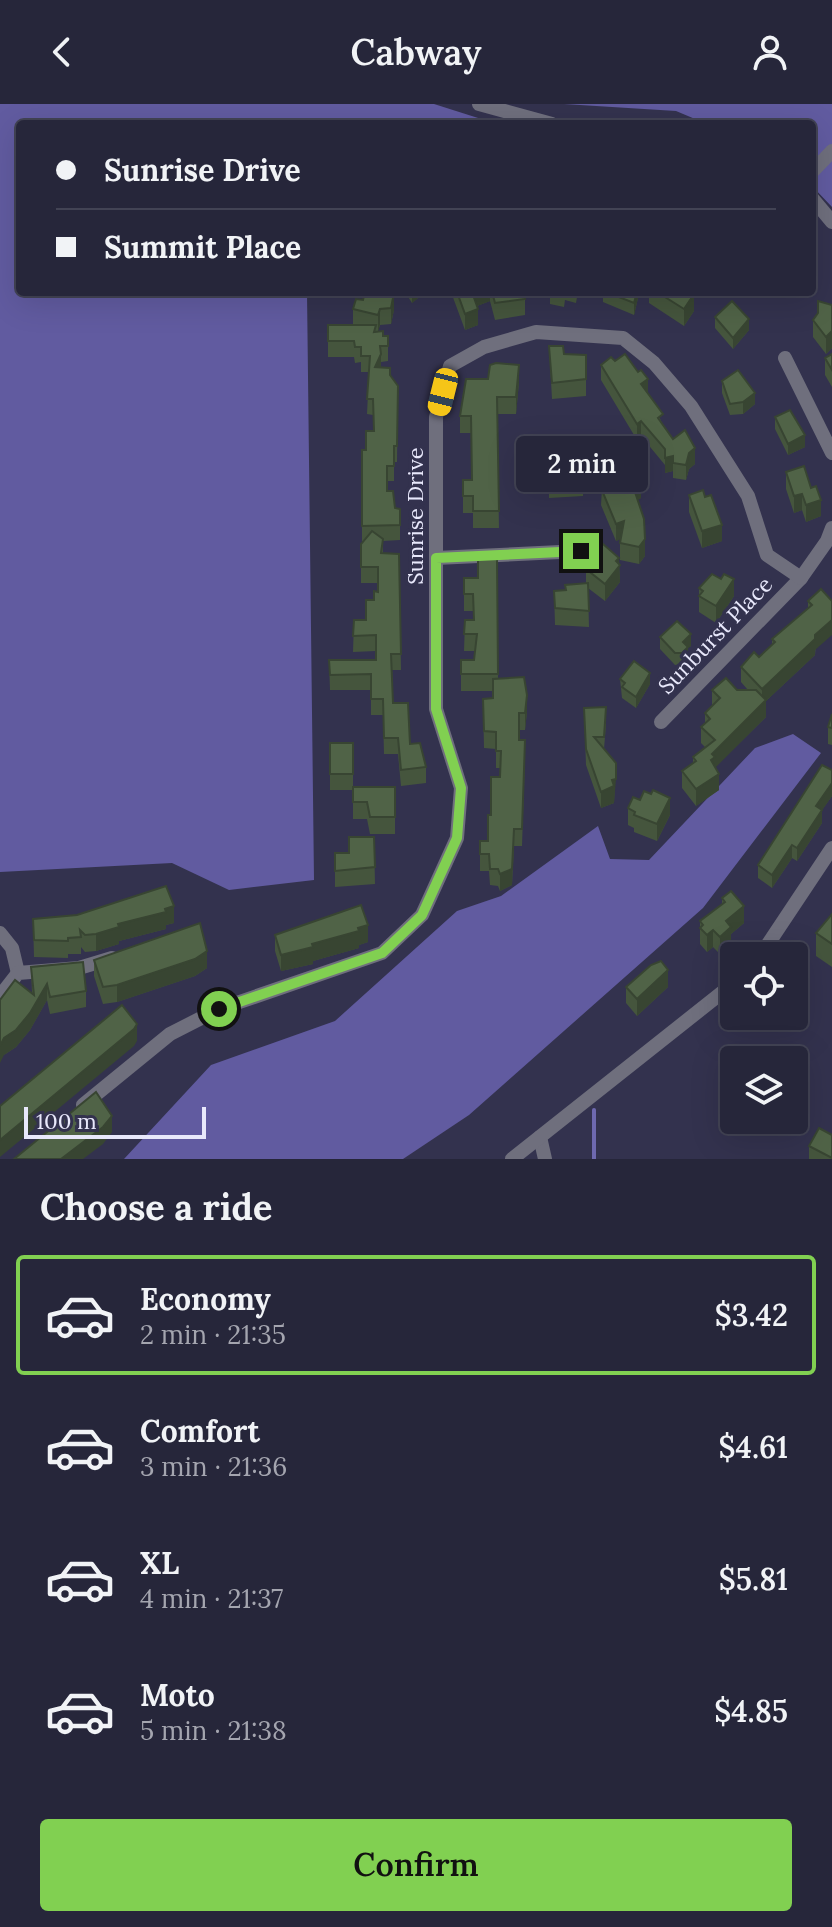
<!DOCTYPE html>
<html lang="en">
<head>
<meta charset="utf-8">
<style>
	body { margin:0; font-family:Lora,serif; background:#2e2e42; color:#f1f3f6; height:100vh; display:flex; flex-direction:column; font-size:30px; white-space:nowrap }
	* { box-sizing:border-box; margin:0 }
	p { font-size:26px; color:#a4a5af }
	.icon { flex:none; width:44px; height:44px; fill:none; stroke:currentColor; stroke-width:2; stroke-linecap:round; stroke-linejoin:round }
	.map { position:relative; height:1055px; overflow:hidden }
	.panel { display:flex; flex-direction:column; background:#26263a; flex:1 }
	.panel>* { flex:none }
	.guide { position:absolute; left:16px; top:16px; width:800px; height:176px; border-radius:8px; box-shadow:0 8px 32px #0002,0 0 0 2px #424354; display:grid; align-content:center; height:176px; padding:0 40px; background:#26263a }
	.buttons { position:absolute; left:720px; top:838px; display:grid; gap:16px }
	.buttons a { display:grid; place-items:center; width:88px; height:88px; border-radius:8px; background:#26263a; box-shadow:0 8px 32px #0002,0 0 0 2px #424354; font-size:40px }
	.scale { position:absolute; left:24px; bottom:20px; width:182px; box-sizing:border-box; padding-left:8px; border:4px solid #e8e8fb; border-top:0; font-size:22px; line-height:28px; white-space:nowrap; color:#e8e8fb; -webkit-text-stroke:6px #33324e; paint-order:stroke }
	.end { position:absolute; width:36px; height:36px; margin:-18px; border:10px solid #81d051; background:#111; box-shadow:0 0 0 4px #111 }
	.from { border-radius:50% }
	.bubble { position:absolute; height:56px; border-radius:8px; background:#26263a; box-shadow:0 8px 32px #0002,0 0 0 2px #424354; font-size:26px; font-weight:600; line-height:56px; text-align:center }
	.car { position:absolute; width:24px; height:48px; margin:-24px -12px; border-radius:10px; box-shadow:0 0 6px 2px #0007; background:linear-gradient(#f5c518 24%,#345 0 40%,#f5c518 0 76%,#345 0 86%,#f5c518 0) }
	.guide b { display:flex; align-items:center; gap:28px; height:76px; font-size:30px }
	.guide b+b { border-top:2px solid #424354 }
	.guide i { width:20px; height:20px; background:#f1f3f6 }
	ul { padding:0; list-style:none }
	li { display:flex; align-items:center; gap:24px; height:120px; margin:0 16px 12px; padding:0 24px; border:4px solid transparent; border-radius:8px }
	li div { flex:1 }
	li b { display:block; font-size:30px }
	li em { font-style:normal; font-weight:600 }
	li.on { border-color:#81d051 }
	li>.icon { width:72px; height:72px; stroke-width:1.5 }
	h2 { padding:0 40px; font-size:36px; line-height:96px }
	.primary-button { display:flex; gap:16px; margin-top:auto; padding:16px 40px }
	.primary-button a { flex:1; height:92px; border-radius:8px; background:#81d051; color:#111; font-size:32px; font-weight:600; line-height:92px; text-align:center }
	header { display:flex; justify-content:space-between; align-items:center; height:104px; padding:0 40px; background:#26263a; font-size:36px; font-weight:600 }
	.map>svg:first-child { display:block }
</style>
</head>
<body>
<header><svg class="icon" aria-label="back" viewBox="0 0 24 24"><path d="M15 5l-7 7 7 7"/></svg>Cabway<svg class="icon" aria-label="person" viewBox="0 0 24 24"><circle cx="12" cy="8" r="4"/><path d="M4 21q1-7 8-7t8 7"/></svg></header>
<div class="map">
<svg width="832" height="1055" viewBox="0 0 832 1055">
	<rect width="100%" height="100%" fill="#33324e"/>
	<g fill="#615ba0">
		<path d="M0,0H434L497,20H20V188H307L314,776L229,786L172,759L0,768Z"/>
		<path d="M564,0H832V103L812,82V20H707L676,7Z"/>
		<path d="M793,630L821,649L703,804L469,1011L403,1055H124L211,961L335,917L457,807L501,792L598,722L610,755L649,756L755,644Z"/>
	</g>
	<g fill="none" stroke-linecap="round" stroke-linejoin="round">
		<path stroke="#6e69af" stroke-width="4" d="M594,1006V1055"/>
		<g stroke="#6f6f7d" stroke-width="14">
			<path d="M479,0L552,20"/>
			<path d="M812,68L832,47"/>
			<path d="M812,94L832,118"/>
			<path d="M785,254L832,349"/>
			<path d="M436,454L581,447"/>
			<path d="M661,618L801,474"/>
			<path d="M0,829L12,844L18,869"/>
			<path d="M760,852L832,744"/>
			<path d="M0,892L18,869L79,864L112,854"/>
			<path d="M83,1001L170,930L219,905L382,849L422,811L457,734L461,684L436,605V313L450,262L484,243L536,228L623,234L654,259L691,302L748,392L767,451L801,474L827,437L832,424"/>
			<path d="M540,1033L545,1055"/>
			<path d="M512,1055L734,879"/>
		</g>
	</g>
	<g fill="#45553d">
		<path d="M365,188L394,206L391,220L380,221L378,227L383,232L388,242V257L381,258V264L398,282L397,358H394V377H387V387L395,404L400,405V436L383,437V449L399,450L401,566H392L393,599L410,640L426,663V679L401,682L398,650H384L383,611H371V586H330L329,556H376V547L353,548L354,516H366L378,488V479H361V440L364,437H362V346H366L373,327V311L367,310L369,268H361V258L355,259L354,253H328V221H353V205L363,196Z"/>
		<path d="M405,188H424V189L412,199Z"/>
		<path d="M451,188H523L525,195V211L495,216L490,197L477,202L478,221L465,226Z"/>
		<path d="M550,188H578L576,199L565,196L564,203L550,200Z"/>
		<path d="M603,188H638V194L634,211L603,198Z"/>
		<path d="M649,188H691L694,207L684,222L649,199Z"/>
		<path d="M832,201V244L826,250L813,233V216Z"/>
		<path d="M715,213L749,226L733,245L715,224Z"/>
		<path d="M549,242L564,250L586,251V292L552,295Z"/>
		<path d="M832,250V283L825,271V254Z"/>
		<path d="M615,257L648,289L663,321L673,335L695,360L689,365L686,376L673,374V367L665,369V361L641,332L637,336L601,276V261Z"/>
		<path d="M722,277L755,300L743,310L730,311L722,289Z"/>
		<path d="M519,278L516,310H497L499,424H473V409H463V376H471V329H460V312Z"/>
		<path d="M775,313L805,343L788,351L775,325Z"/>
		<path d="M555,362L584,369L583,392L549,394V363Z"/>
		<path d="M600,364L641,394L637,396L645,452L639,460L620,456V435L616,437L601,401L602,384L600,381Z"/>
		<path d="M786,368L821,412L806,418L802,406L794,409L786,385Z"/>
		<path d="M689,391L722,437L702,444L689,408Z"/>
		<path d="M594,450L619,460L620,478L605,497L588,484L589,523L555,521L554,487L565,486L586,480V465L594,455Z"/>
		<path d="M497,454L498,575L527,608L525,626H519V636L525,653L522,742H514L512,781L500,787L498,782L490,781L489,767H480V737H488L491,711L500,673L501,664H496V645L484,644L483,595L493,594V587H461V556H474L475,547H464L465,516H473V507H464V474H478Z"/>
		<path d="M721,475L734,492L716,519L699,508V484Z"/>
		<path d="M821,485L815,551L766,597V613L715,663L719,686L696,702L682,684V667L693,659V653L705,643L701,639V623L705,619V609L712,602V586H748L741,578V563L759,553L772,540V535L808,504V497Z"/>
		<path d="M660,533L691,542L688,544V554L682,560L675,561L660,545Z"/>
		<path d="M620,575L650,580L636,604L622,594Z"/>
		<path d="M584,604L606,620L604,645L616,659L614,699L601,704L586,661Z"/>
		<path d="M832,610V641L828,640V623Z"/>
		<path d="M330,639H353V683H395V730H370L367,715H353V686H330Z"/>
		<path d="M832,666V692L822,706V719L797,757L792,754L772,784L758,774V761Z"/>
		<path d="M628,704L670,711L657,737L634,728V724L628,721Z"/>
		<path d="M374,733L375,780L335,783V749H349Z"/>
		<path d="M722,794L744,819L731,830V840L720,850L713,843L707,848L700,840V817L722,800Z"/>
		<path d="M832,810V863L816,852V829Z"/>
		<path d="M33,815L174,819L166,821V825L119,837V840L96,847L85,848L81,843V850H68V854L34,853Z"/>
		<path d="M275,831L368,838L359,841V844L313,857V860L281,867L275,847Z"/>
		<path d="M94,856L207,864L195,872L117,898L103,900L94,872Z"/>
		<path d="M31,863L86,887V903L50,910L47,896L30,926L16,943L4,951L32,889Z"/>
		<path d="M626,883H668L637,912L626,899Z"/>
		<path d="M832,1031V1055H809V1042Z"/>
	</g>
	<g fill="#384532">
		<path d="M412,188H424V189L412,199Z"/>
		<path d="M472,188H490V197L472,204Z"/>
		<path d="M637,188H638V194L634,211V199Z"/>
		<path d="M394,189V206L391,220V204Z"/>
		<path d="M694,190V207L684,222V205Z"/>
		<path d="M380,205V221L378,228V211Z"/>
		<path d="M478,205V221L465,226V210Z"/>
		<path d="M749,215V226L733,245V234Z"/>
		<path d="M832,227V244L826,250V233Z"/>
		<path d="M381,250V266L375,263Z"/>
		<path d="M519,261V278L516,310V293Z"/>
		<path d="M648,275V290L641,280Z"/>
		<path d="M755,289V300L743,310V298Z"/>
		<path d="M641,317V332L637,336V320Z"/>
		<path d="M805,331V343L788,351V340Z"/>
		<path d="M695,344V360L689,365L686,376V361L689,349Z"/>
		<path d="M673,352V367L665,369V354Z"/>
		<path d="M641,378V394L633,399V382Z"/>
		<path d="M802,390V406L794,409V392Z"/>
		<path d="M821,396V412L806,418V401Z"/>
		<path d="M624,417V434L616,437V420Z"/>
		<path d="M722,421V437L702,444V427Z"/>
		<path d="M645,435V452L639,460V443Z"/>
		<path d="M619,454L620,478L605,497V480Z"/>
		<path d="M734,475V492L716,519V502Z"/>
		<path d="M832,516V531L815,546V551L766,597V613L715,664L711,673L712,650L762,600V585L815,531Z"/>
		<path d="M691,530V542L688,544V554L682,560L683,538Z"/>
		<path d="M650,569V580L636,604V593Z"/>
		<path d="M527,591V608L525,626V609Z"/>
		<path d="M719,670V686L696,702V685Z"/>
		<path d="M616,675L614,699L601,704V688L612,676Z"/>
		<path d="M832,679V692L816,715V702Z"/>
		<path d="M670,694V711L657,737V720Z"/>
		<path d="M822,706V719L797,757V744Z"/>
		<path d="M514,725L512,781L500,787V770Z"/>
		<path d="M792,741V754L772,784V771Z"/>
		<path d="M174,802V819L166,821V825L119,837V840L96,847V830L118,820Z"/>
		<path d="M744,802V819L731,830V840L720,850V833L726,817Z"/>
		<path d="M368,821V838L359,841V844L313,857V860L281,867V851Z"/>
		<path d="M713,826V843L707,848V831Z"/>
		<path d="M207,847V864L195,872L117,898V881Z"/>
		<path d="M668,866V883L637,912V895Z"/>
		<path d="M47,880V896L30,926L16,943L4,951L0,959V942L4,934Z"/>
		<path d="M137,920V937L134,942L0,1053V1036Z"/>
		<path d="M112,1012V1028L103,1040L83,1055H61Z"/>
	</g>
	<g fill="#506347" stroke="#384532" stroke-width="2">
		<path d="M365,188L394,189L391,204L380,205L378,211L353,205L356,195L363,196Z"/>
		<path d="M457,188H472L478,205L465,210Z"/>
		<path d="M492,188H523L525,195L495,199Z"/>
		<path d="M550,188H565L564,191Z"/>
		<path d="M606,188H637L634,199Z"/>
		<path d="M657,188H691L694,190L684,205Z"/>
		<path d="M732,197L749,215L733,234L715,213Z"/>
		<path d="M818,197L832,201V227L826,233L813,216L818,209Z"/>
		<path d="M328,221H376L374,228L383,227V232H388V242H380L381,250L375,263L390,264V271L398,282L397,342H394V362H387V387H393L395,404L400,405V421L362,422V346H366V327H374L373,295H367L370,252H361V243H355L354,237H328Z"/>
		<path d="M549,242H563L564,250L586,251V275L552,279Z"/>
		<path d="M625,250L638,268L641,266L648,275L641,280L663,310L658,314L673,335L685,326L695,344L689,349L686,361L673,359V352L665,354V345L641,317L637,320L601,261L611,253L615,257Z"/>
		<path d="M832,250V266L825,254Z"/>
		<path d="M496,259L519,261L516,293H497L499,407H473V392H463V376H472L471,312H460L466,275H488L490,261Z"/>
		<path d="M738,266L755,289L743,298L730,300L722,277Z"/>
		<path d="M790,306L805,331L788,340L775,313Z"/>
		<path d="M581,347L584,352L583,376L549,377V363L555,362V351Z"/>
		<path d="M619,353L628,367L634,364L641,378L633,382L644,415L645,435L639,443L620,439L624,417L616,420L601,384L609,379L600,364Z"/>
		<path d="M804,362L811,384L816,382L821,396L806,401L802,390L794,392L786,368Z"/>
		<path d="M703,386L705,393L711,391L722,421L702,427L689,391Z"/>
		<path d="M372,427L383,435L381,449L399,450L401,550H391L393,599H408L410,640L420,639L426,663L401,666L398,634H384L383,595H371V570L330,571L329,556H376V531L353,532L354,516H366V496H374V487L378,488V463H361V440Z"/>
		<path d="M603,440L619,454L616,457L620,461L605,480L586,465L596,452L594,450Z"/>
		<path d="M478,454H497L498,570H461V556H474L477,530H464L465,516H474L473,490H464V474H478Z"/>
		<path d="M712,470L721,475L724,470L734,475L716,502L699,492L703,487L699,484Z"/>
		<path d="M588,479L589,507L555,504L554,487L566,486L565,481Z"/>
		<path d="M821,485L832,497V516L815,531V535L762,585L741,563L754,548L759,553L775,538L772,535L812,501L808,497Z"/>
		<path d="M677,517L691,530L683,538L688,543L682,549H675L660,533Z"/>
		<path d="M634,557L650,569L636,593L622,583L625,579L620,575Z"/>
		<path d="M524,573L527,591L525,609H519V636H525L522,725H514L512,765L500,770L498,765H490L489,750H480V737H488V711H491V673H500L501,647H496V628L484,627L483,595L493,594V575Z"/>
		<path d="M726,574L737,586H756L766,596L712,650L715,653L711,656L719,670L696,685L682,667L696,657L693,653L715,636L701,623L710,615L705,609L720,594L712,586Z"/>
		<path d="M606,603L604,633H594L616,659V675L612,676L614,682L601,688L586,645L584,604Z"/>
		<path d="M832,610V624L828,623Z"/>
		<rect x="330" y="639" width="23" height="31"/>
		<path d="M822,661L832,666V679L816,702L822,706L797,744L792,741L772,771L758,761Z"/>
		<path d="M353,683H395V713H370L367,698H353Z"/>
		<path d="M653,686L670,694L657,720L634,711L635,708L628,704L633,693L640,696L644,687L651,690Z"/>
		<path d="M349,733H374L375,763L335,767V749H349Z"/>
		<path d="M166,782L174,802L165,805L166,808L118,820L119,823L96,830L85,831L80,826L81,833L68,834V837L34,836L33,815L77,811Z"/>
		<path d="M731,787L744,802L726,817L731,823L720,833L713,826L707,831L700,824L703,821L700,817L725,798L722,794Z"/>
		<path d="M361,801L368,821L358,824L359,827L312,840L313,843L281,851L275,831Z"/>
		<path d="M832,810V840L816,829Z"/>
		<path d="M200,819L207,847L195,855L117,881L103,883L94,856Z"/>
		<path d="M661,857L668,866L637,895L626,883L651,861Z"/>
		<path d="M83,858L86,887L50,893L47,880L30,909L16,926L4,934L0,942V896L15,876L34,891L31,863Z"/>
		<path d="M122,901L137,920L134,925L0,1036V1002Z"/>
		<path d="M96,988L112,1012L103,1023L61,1055H14Z"/>
		<path d="M819,1024L832,1031V1054L809,1042Z"/>
	</g>
	<g fill="none" stroke-linecap="round" stroke-linejoin="round">
		<path stroke="#81d051" stroke-width="10" d="M219,905L382,849L422,811L457,734L461,684L436,605V454L581,447"/>
	</g>
	<g text-anchor="middle" dominant-baseline="central" stroke-width="7" stroke-linejoin="round" paint-order="stroke">
		<g font-size="22" fill="#e8e8fb" stroke="#33324e">
			<text transform="translate(415 412) rotate(-90)">Sunrise Drive</text>
			<text transform="translate(715 531) rotate(-46)">Sunburst Place</text>
		</g>
	</g>
</svg>
<div class="buttons">
<a><svg class="icon" aria-label="locate" viewBox="0 0 24 24"><circle cx="12" cy="12" r="6"/><path d="M12 2v4M12 18v4M2 12h4M18 12h4"/></svg></a>
<a><svg class="icon" aria-label="layers" viewBox="0 0 24 24"><path d="M12 4l9 5-9 5-9-5zM3 14l9 5 9-5"/></svg></a>
</div>
<div class="scale">100 m</div>
<i class="end from" style="left:219px;top:905px"></i>
<i class="end" style="left:581px;top:447px"></i>
<div class="bubble" style="left:516px;top:332px;width:132px">2 min</div>
<i class="car" style="left:443px;top:288px;rotate:194deg"></i>
<div class="guide">
<b><i class="from"></i>Sunrise Drive</b>
<b><i></i>Summit Place</b>
</div>
</div>
<section class="panel">
<h2>Choose a ride</h2>
<ul>
<li class="on"><svg class="icon" aria-label="car" viewBox="0 0 24 24"><path d="M5 17H2v-5l4-1 3-4h7l3 4 3 1v5h-3M9 17h6M6 11h13"/><circle cx="7" cy="17" r="2"/><circle cx="17" cy="17" r="2"/></svg><div><b>Economy</b><p>2 min · 21:35</p></div><em>$3.42</em></li>
<li><svg class="icon" aria-label="car" viewBox="0 0 24 24"><path d="M5 17H2v-5l4-1 3-4h7l3 4 3 1v5h-3M9 17h6M6 11h13"/><circle cx="7" cy="17" r="2"/><circle cx="17" cy="17" r="2"/></svg><div><b>Comfort</b><p>3 min · 21:36</p></div><em>$4.61</em></li>
<li><svg class="icon" aria-label="car" viewBox="0 0 24 24"><path d="M5 17H2v-5l4-1 3-4h7l3 4 3 1v5h-3M9 17h6M6 11h13"/><circle cx="7" cy="17" r="2"/><circle cx="17" cy="17" r="2"/></svg><div><b>XL</b><p>4 min · 21:37</p></div><em>$5.81</em></li>
<li><svg class="icon" aria-label="car" viewBox="0 0 24 24"><path d="M5 17H2v-5l4-1 3-4h7l3 4 3 1v5h-3M9 17h6M6 11h13"/><circle cx="7" cy="17" r="2"/><circle cx="17" cy="17" r="2"/></svg><div><b>Moto</b><p>5 min · 21:38</p></div><em>$4.85</em></li>
</ul>
<div class="primary-button"><a>Confirm</a></div>
</section>
</body>
</html>
